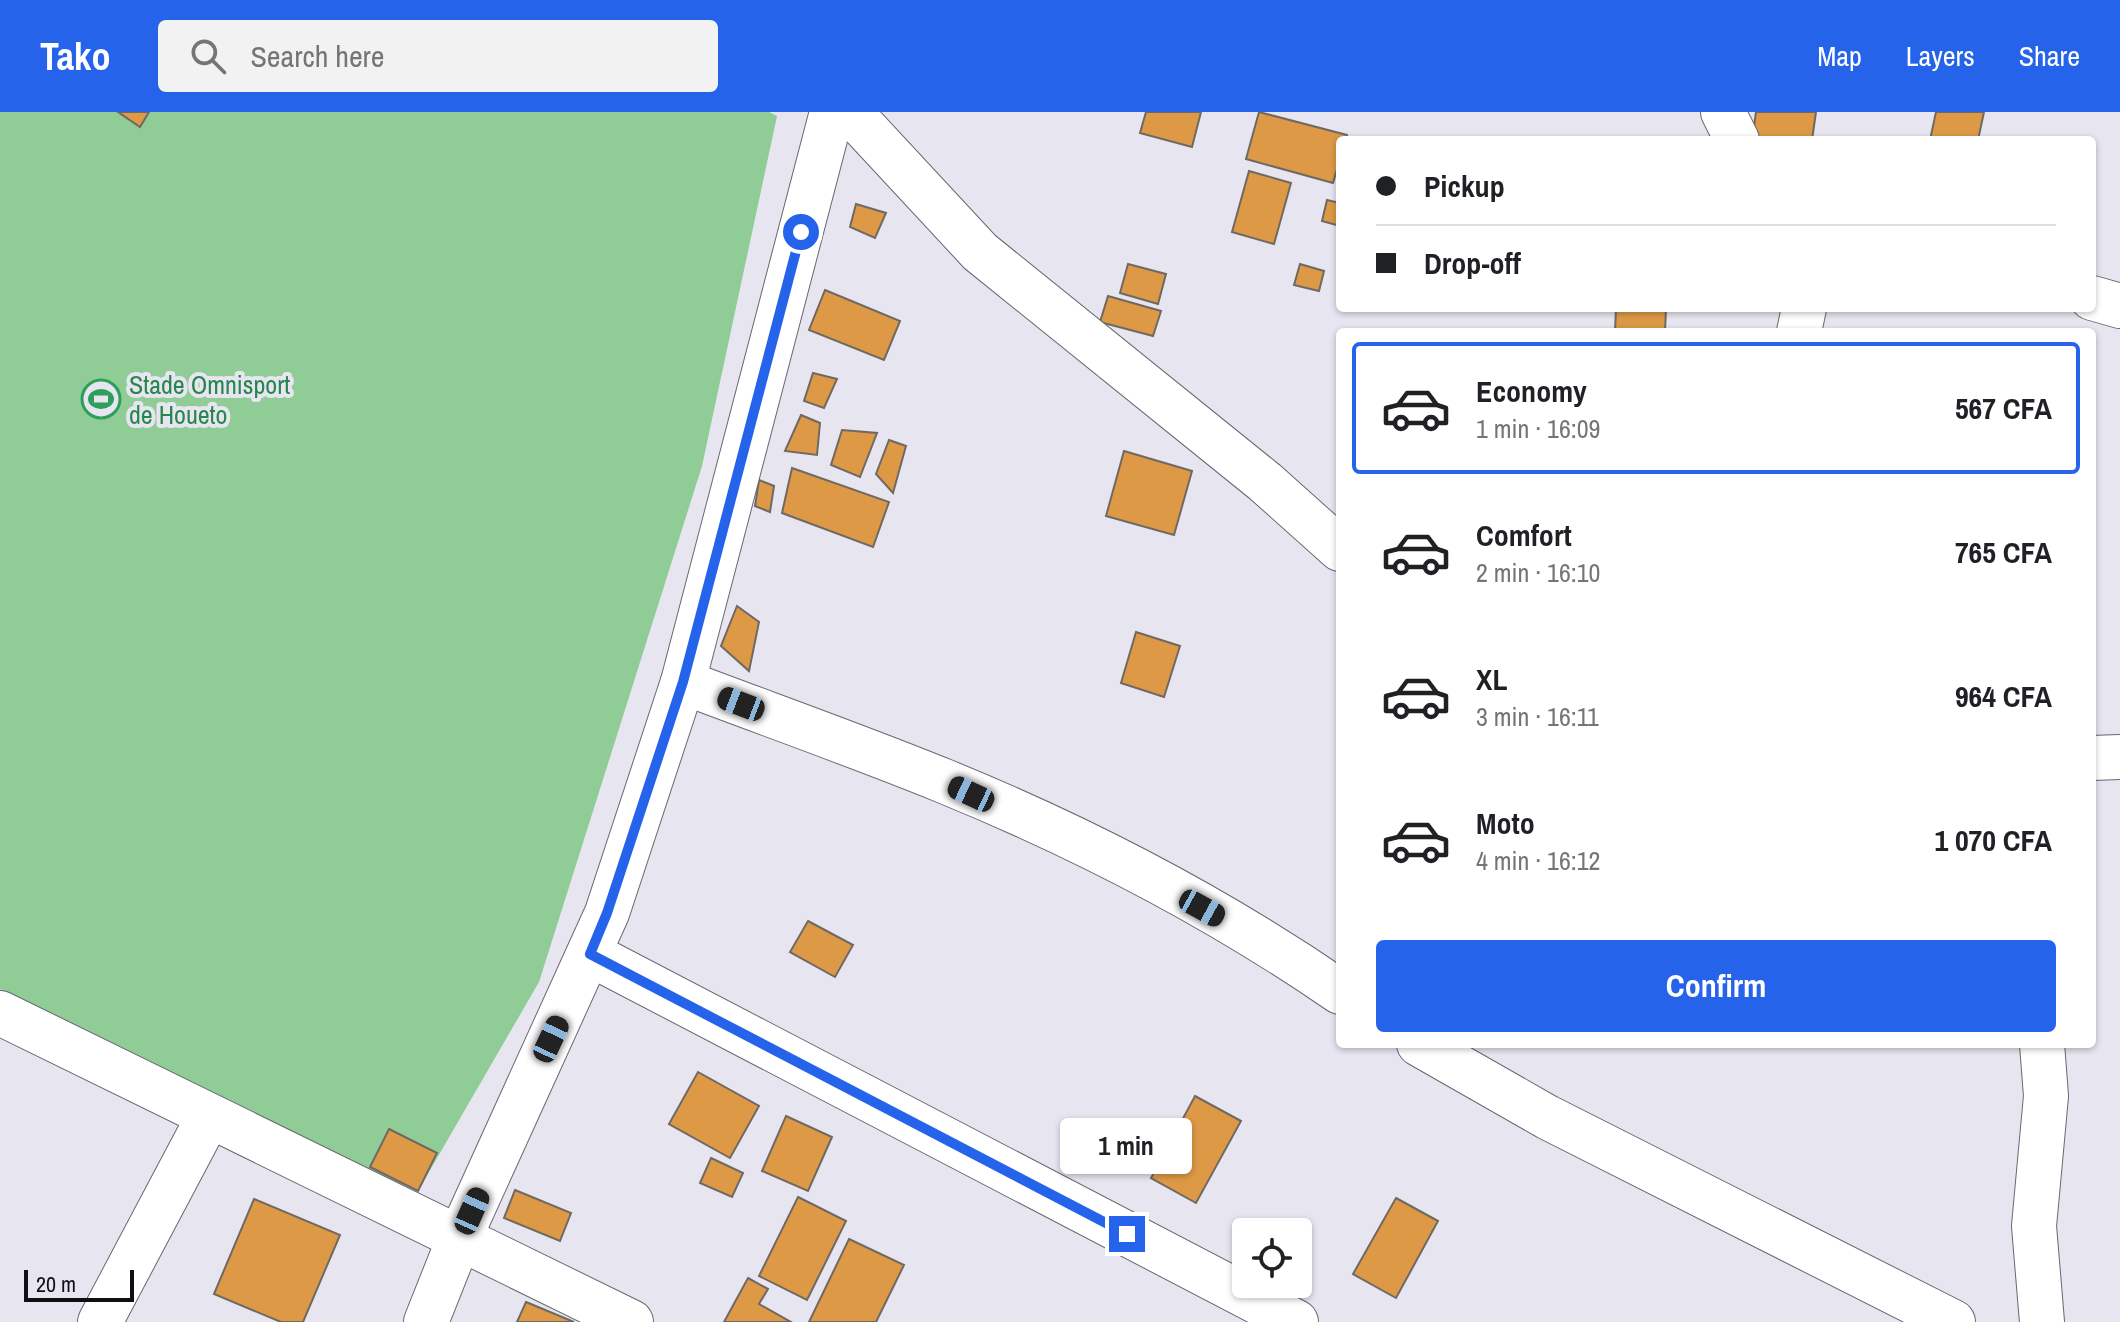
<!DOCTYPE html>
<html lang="en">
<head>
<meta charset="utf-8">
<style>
	body { margin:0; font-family:"Archivo Narrow",sans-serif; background:#f2f2f2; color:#202124; height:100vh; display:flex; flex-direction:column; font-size:30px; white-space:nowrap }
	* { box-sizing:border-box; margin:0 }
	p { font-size:26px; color:#757577 }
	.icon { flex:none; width:44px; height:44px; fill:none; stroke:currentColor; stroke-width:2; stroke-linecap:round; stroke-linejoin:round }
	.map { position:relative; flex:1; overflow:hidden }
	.details { position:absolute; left:1336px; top:216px; width:760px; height:720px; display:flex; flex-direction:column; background:#fff; border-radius:8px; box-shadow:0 2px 6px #0004 }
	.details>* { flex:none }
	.guide { position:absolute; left:1336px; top:24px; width:760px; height:176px; border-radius:8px; box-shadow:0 2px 6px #0004; display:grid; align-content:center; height:176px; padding:0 40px; background:#fff }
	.fabs { position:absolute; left:1232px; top:1106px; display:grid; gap:16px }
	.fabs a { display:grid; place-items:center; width:80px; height:80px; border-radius:8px; background:#fff; box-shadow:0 2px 6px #0004; font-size:40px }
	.scale { position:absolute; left:24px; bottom:20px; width:110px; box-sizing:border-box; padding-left:8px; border:4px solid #101013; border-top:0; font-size:22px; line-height:28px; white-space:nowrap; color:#101013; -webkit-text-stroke:6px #e6e5f0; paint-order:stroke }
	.end { position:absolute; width:36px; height:36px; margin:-18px; border:10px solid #2563eb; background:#fff; box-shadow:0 0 0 4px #fff }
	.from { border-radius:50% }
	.bubble { position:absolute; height:56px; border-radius:8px; background:#fff; box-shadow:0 2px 6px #0004; font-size:26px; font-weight:700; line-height:56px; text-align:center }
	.car { position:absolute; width:24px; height:48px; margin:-24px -12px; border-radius:10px; box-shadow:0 0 6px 2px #0007; background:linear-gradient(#222 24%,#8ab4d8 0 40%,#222 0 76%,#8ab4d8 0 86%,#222 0) }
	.guide b { display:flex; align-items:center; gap:28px; height:76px; font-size:30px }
	.guide b+b { border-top:2px solid #e0e0e0 }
	.guide i { width:20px; height:20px; background:#202124 }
	ul { padding:14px 0 0; list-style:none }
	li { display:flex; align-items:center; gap:24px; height:132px; margin:0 16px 12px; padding:0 24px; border:4px solid transparent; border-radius:8px }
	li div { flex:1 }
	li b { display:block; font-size:30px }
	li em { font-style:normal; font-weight:700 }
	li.selected { border-color:#2563eb }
	li>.icon { width:72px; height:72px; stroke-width:1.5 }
	.cta { display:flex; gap:16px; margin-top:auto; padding:16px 40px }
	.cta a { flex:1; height:92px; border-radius:8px; background:#2563eb; color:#fff; font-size:32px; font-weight:700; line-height:92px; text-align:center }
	header { display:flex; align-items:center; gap:48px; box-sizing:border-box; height:112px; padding:0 40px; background:#2563eb; color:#fff }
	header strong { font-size:38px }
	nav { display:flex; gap:44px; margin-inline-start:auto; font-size:28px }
	.search { width:560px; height:72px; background:#f2f2f2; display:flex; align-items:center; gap:20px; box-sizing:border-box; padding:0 28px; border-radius:8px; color:#757577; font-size:30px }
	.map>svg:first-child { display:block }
</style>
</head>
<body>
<header>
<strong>Tako</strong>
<div class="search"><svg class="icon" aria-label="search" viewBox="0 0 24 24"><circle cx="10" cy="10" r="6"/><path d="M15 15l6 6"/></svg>Search here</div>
<nav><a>Map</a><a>Layers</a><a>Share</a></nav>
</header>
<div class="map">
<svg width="2120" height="1210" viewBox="0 0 2120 1210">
	<rect width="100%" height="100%" fill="#e6e5f0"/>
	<path fill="#90cc95" d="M0,0H769L777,4L702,354L539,870L418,1079L220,1000L136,976L0,877Z"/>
	<g fill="#de9947" stroke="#706962" stroke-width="2">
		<path d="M118,0H149L140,15Z"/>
		<path d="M1146,0H1201L1192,35L1140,21Z"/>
		<path d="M1259,0L1347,23L1345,28H1340V47L1333,71L1246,47Z"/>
		<path d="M1756,0H1816L1812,28H1752Z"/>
		<path d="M1936,0H1984L1978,28H1930Z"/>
		<path d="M1249,59L1291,71L1274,132L1232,120Z"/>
		<path d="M1327,88L1340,91V114L1322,109Z"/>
		<path d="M856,92L886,101L875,126L850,115Z"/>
		<path d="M1128,152L1166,162L1158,192L1120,181Z"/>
		<path d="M1300,152L1324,159L1319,179L1294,173Z"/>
		<path d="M825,178L900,209L884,248L809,218Z"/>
		<path d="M1108,184L1161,199L1153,224L1100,210Z"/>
		<path d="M1616,196H1666L1665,220H1615Z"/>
		<path d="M813,261L837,267L824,296L804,289Z"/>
		<path d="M801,303L820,311L817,343L785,339Z"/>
		<path d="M842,318L877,321L860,365L831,353Z"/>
		<path d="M889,328L906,334L893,381L876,362Z"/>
		<path d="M1124,339L1192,359L1174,423L1106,404Z"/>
		<path d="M792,356L889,390L873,435L782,401Z"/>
		<path d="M759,368L774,374L770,400L755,394Z"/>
		<path d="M737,494L759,510L749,559L721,534Z"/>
		<path d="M1136,520L1180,534L1164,585L1121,571Z"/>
		<path d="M808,809L853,833L835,865L790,840Z"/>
		<path d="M698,960L759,994L730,1046L669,1012Z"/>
		<path d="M1195,984L1241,1009L1196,1091L1151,1066Z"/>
		<path d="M786,1004L832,1025L808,1079L762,1059Z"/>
		<path d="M389,1017L437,1041L418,1079L370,1055Z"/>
		<path d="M711,1046L743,1061L732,1085L700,1071Z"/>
		<path d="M515,1078L571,1101L560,1129L504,1106Z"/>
		<path d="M798,1085L846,1109L807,1188L759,1164Z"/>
		<path d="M1396,1086L1438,1109L1396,1186L1353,1162Z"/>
		<path d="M254,1087L340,1123L303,1210H281L214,1182Z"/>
		<path d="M849,1127L904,1153L876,1210H809Z"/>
		<path d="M748,1166L768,1177L759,1192L791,1210H724Z"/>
		<path d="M526,1190L574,1210H517Z"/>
	</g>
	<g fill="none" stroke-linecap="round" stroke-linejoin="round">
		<defs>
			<g id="minor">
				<path d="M850,0L980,140L1265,370L1340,437"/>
				<path d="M1723,0L1737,28"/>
				<path d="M2092,186L2120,194"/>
				<path d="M1799,220L1804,196"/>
				<path d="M683,570C770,603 858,634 944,669C1081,725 1218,796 1340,880"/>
				<path d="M2092,646L2120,645"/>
				<path d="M590,842L1296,1210"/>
				<path d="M0,901L631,1210"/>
				<path d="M1419,932L1547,1005L1953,1210"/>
				<path d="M2042,932L2046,984L2034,1114L2042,1210"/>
				<path d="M100,1210L209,1004"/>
				<path d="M426,1210L459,1127L607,801L683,570L832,0"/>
			</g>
		</defs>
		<use href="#minor" stroke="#686871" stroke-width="46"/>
		<use href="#minor" stroke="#fff" stroke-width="44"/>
	</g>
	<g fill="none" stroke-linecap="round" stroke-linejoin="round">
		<path stroke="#2563eb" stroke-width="10" d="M801,120L683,570L607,801L590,842L1127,1122"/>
	</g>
	<defs>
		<symbol id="stadium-ring" viewBox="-11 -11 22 22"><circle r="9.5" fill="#e6e5f0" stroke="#2e9e5b" stroke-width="1.5"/><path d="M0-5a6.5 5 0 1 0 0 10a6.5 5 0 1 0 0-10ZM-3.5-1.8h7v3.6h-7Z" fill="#2e9e5b"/></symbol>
	</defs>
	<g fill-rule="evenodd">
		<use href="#stadium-ring" x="79" y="265" width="44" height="44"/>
	</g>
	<g text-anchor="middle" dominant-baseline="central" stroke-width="8" stroke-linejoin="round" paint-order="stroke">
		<g font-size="26" fill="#27864d" stroke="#e6e5f0" text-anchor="start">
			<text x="129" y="272">Stade Omnisport<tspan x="129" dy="30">de Houeto</tspan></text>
		</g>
	</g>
</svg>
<div class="fabs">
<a><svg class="icon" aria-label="locate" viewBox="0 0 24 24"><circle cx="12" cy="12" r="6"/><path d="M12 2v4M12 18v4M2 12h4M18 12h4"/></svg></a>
</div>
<div class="scale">20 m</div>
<i class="end from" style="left:801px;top:120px"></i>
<i class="end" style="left:1127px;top:1122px"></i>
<div class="bubble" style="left:1060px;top:1006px;width:132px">1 min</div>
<i class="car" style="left:741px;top:592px;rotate:291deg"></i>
<i class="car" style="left:971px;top:682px;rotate:295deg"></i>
<i class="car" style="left:1202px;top:796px;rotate:119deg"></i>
<i class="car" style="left:551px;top:927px;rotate:25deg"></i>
<i class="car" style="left:472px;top:1099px;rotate:24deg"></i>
<div class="guide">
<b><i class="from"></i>Pickup</b>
<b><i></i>Drop-off</b>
</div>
<section class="details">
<ul>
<li class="selected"><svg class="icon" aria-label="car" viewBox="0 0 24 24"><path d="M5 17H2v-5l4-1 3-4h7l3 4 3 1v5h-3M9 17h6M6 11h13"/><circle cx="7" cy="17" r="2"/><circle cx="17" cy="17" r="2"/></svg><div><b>Economy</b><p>1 min · 16:09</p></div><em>567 CFA</em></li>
<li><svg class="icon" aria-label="car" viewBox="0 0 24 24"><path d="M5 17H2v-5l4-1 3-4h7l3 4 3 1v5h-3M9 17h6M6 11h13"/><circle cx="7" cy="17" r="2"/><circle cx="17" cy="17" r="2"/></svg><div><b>Comfort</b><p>2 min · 16:10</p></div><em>765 CFA</em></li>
<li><svg class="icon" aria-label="car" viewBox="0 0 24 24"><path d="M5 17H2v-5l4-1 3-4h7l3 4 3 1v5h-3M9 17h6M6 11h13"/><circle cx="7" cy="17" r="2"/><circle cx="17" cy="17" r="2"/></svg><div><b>XL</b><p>3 min · 16:11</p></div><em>964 CFA</em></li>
<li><svg class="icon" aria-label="car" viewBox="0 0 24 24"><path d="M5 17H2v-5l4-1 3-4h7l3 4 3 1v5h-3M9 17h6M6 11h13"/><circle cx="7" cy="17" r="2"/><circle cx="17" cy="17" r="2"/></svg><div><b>Moto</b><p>4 min · 16:12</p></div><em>1 070 CFA</em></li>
</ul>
<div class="cta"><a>Confirm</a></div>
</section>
</div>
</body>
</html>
